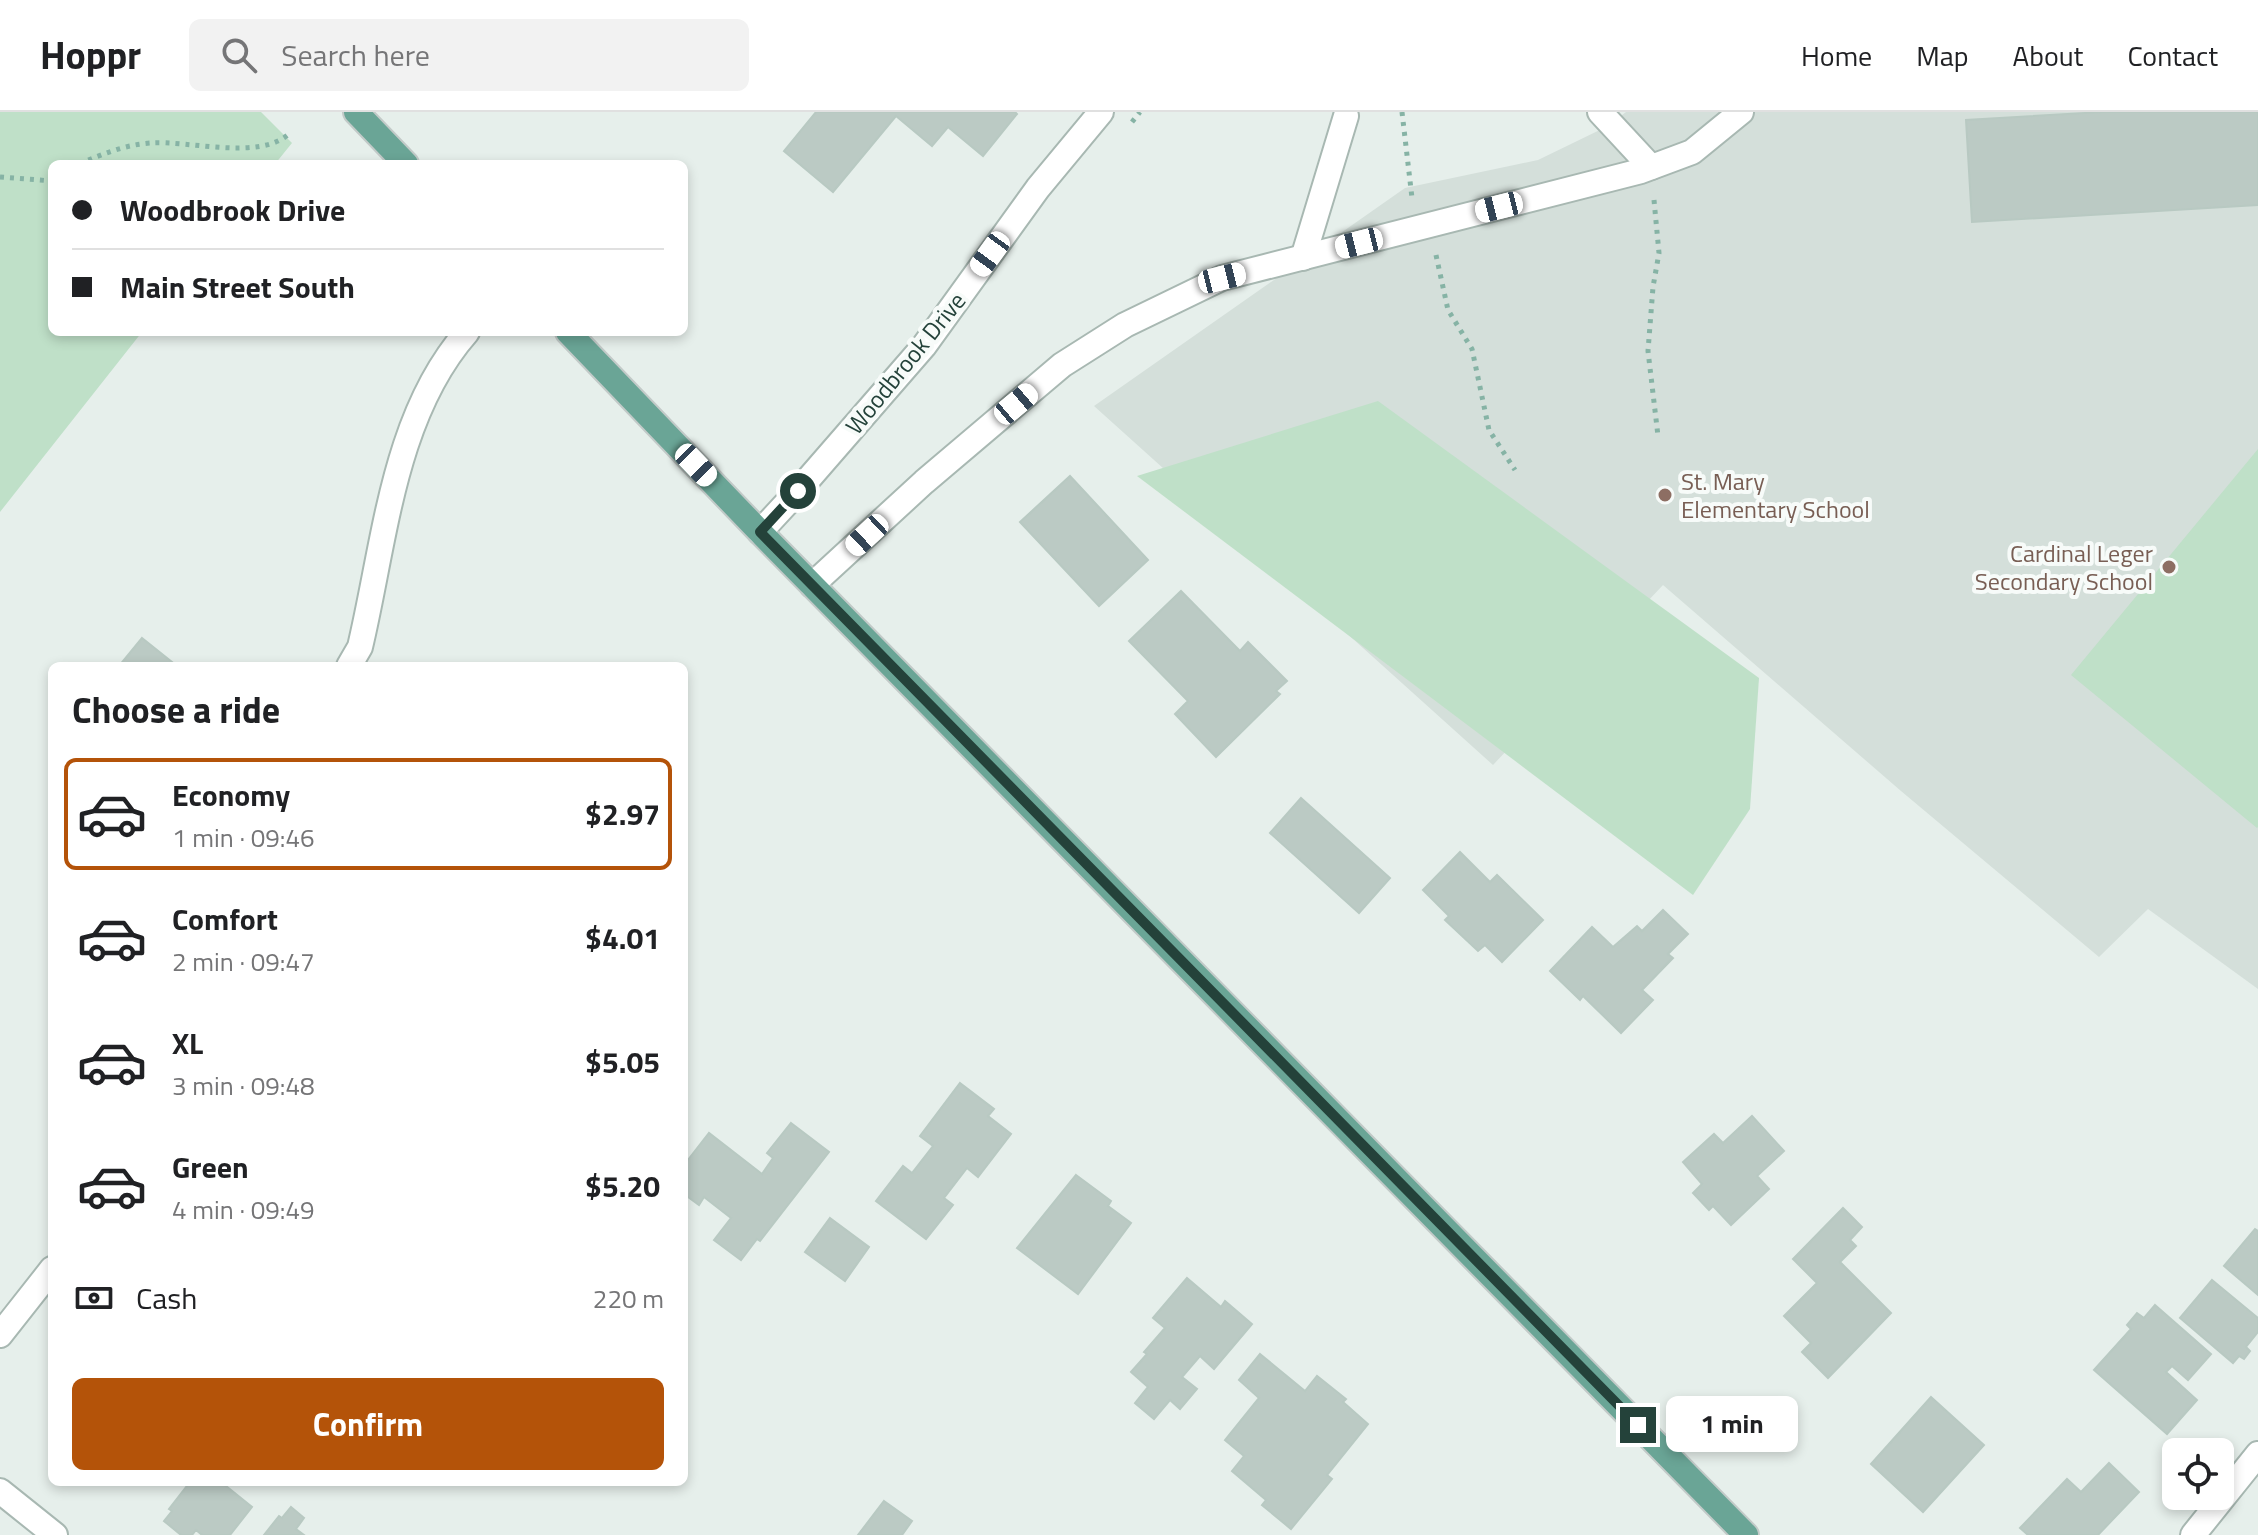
<!DOCTYPE html>
<html lang="en">
<head>
<meta charset="utf-8">
<style>
	body { margin:0; font-family:"Titillium Web",sans-serif; background:#f2f2f2; color:#202124; height:100vh; display:flex; flex-direction:column; font-size:30px; white-space:nowrap }
	* { box-sizing:border-box; margin:0 }
	p { font-size:26px; color:#757577 }
	.icon { flex:none; width:44px; height:44px; fill:none; stroke:currentColor; stroke-width:2; stroke-linecap:round; stroke-linejoin:round }
	.map { position:relative; flex:1; overflow:hidden }
	.panel { position:absolute; left:48px; top:550px; width:640px; height:824px; display:flex; flex-direction:column; background:#fff; border-radius:12px; box-shadow:0 4px 12px #0003 }
	.panel>* { flex:none }
	.top-card { position:absolute; left:48px; top:48px; width:640px; height:176px; border-radius:12px; box-shadow:0 4px 12px #0003; display:grid; align-content:center; height:176px; padding:0 24px; background:#fff }
	.controls { position:absolute; left:2162px; top:1326px; display:grid; gap:16px }
	.controls a { display:grid; place-items:center; width:72px; height:72px; border-radius:12px; background:#fff; box-shadow:0 4px 12px #0003; font-size:40px }
	.end { position:absolute; width:36px; height:36px; margin:-18px; border:10px solid #24423a; background:#fff; box-shadow:0 0 0 4px #fff }
	.from { border-radius:50% }
	.bubble { position:absolute; height:56px; border-radius:12px; background:#fff; box-shadow:0 4px 12px #0003; font-size:26px; font-weight:700; line-height:56px; text-align:center }
	.car { position:absolute; width:24px; height:48px; margin:-24px -12px; border-radius:10px; box-shadow:0 0 6px 2px #0007; background:linear-gradient(#fff 24%,#345 0 40%,#fff 0 76%,#345 0 86%,#fff 0) }
	.top-card b { display:flex; align-items:center; gap:28px; height:76px; font-size:30px }
	.top-card b+b { border-top:2px solid #e0e0e0 }
	.top-card i { width:20px; height:20px; background:#202124 }
	ul { padding:0; list-style:none }
	li { display:flex; align-items:center; gap:24px; height:112px; margin:0 16px 12px; padding:0 8px; border:4px solid transparent; border-radius:12px }
	li div { flex:1 }
	li b { display:block; font-size:30px }
	li em { font-style:normal; font-weight:700 }
	li.active { border-color:#b45309 }
	li>.icon { width:72px; height:72px; stroke-width:1.5 }
	h2 { padding:0 24px; font-size:36px; line-height:96px }
	.pay { display:flex; align-items:center; gap:20px; height:88px; padding:0 24px; font-size:30px }
	.pay p { margin-inline-start:auto }
	.primary-button { display:flex; gap:16px; margin-top:auto; padding:16px 24px }
	.primary-button a { flex:1; height:92px; border-radius:12px; background:#b45309; color:#fff; font-size:32px; font-weight:700; line-height:92px; text-align:center }
	header { display:flex; align-items:center; gap:48px; box-sizing:border-box; height:112px; padding:0 40px; background:#fff; border-bottom:2px solid #e0e0e0 }
	header strong { font-size:38px }
	nav { display:flex; gap:44px; margin-inline-start:auto; font-size:28px }
	.search { width:560px; height:72px; background:#f2f2f2; display:flex; align-items:center; gap:20px; box-sizing:border-box; padding:0 28px; border-radius:12px; color:#757577; font-size:30px }
	.map>svg:first-child { display:block }
</style>
</head>
<body>
<header>
<strong>Hoppr</strong>
<div class="search"><svg class="icon" aria-label="search" viewBox="0 0 24 24"><circle cx="10" cy="10" r="6"/><path d="M15 15l6 6"/></svg>Search here</div>
<nav><a>Home</a><a>Map</a><a>About</a><a>Contact</a></nav>
</header>
<div class="map">
<svg width="2258" height="1423" viewBox="0 0 2258 1423">
	<rect width="100%" height="100%" fill="#e6efeb"/>
	<path fill="#d4dfda" d="M1626,0H2258V877L2148,797L2099,845L1901,679L1663,473L1493,653L1094,294L1405,76L1538,48L1608,14Z"/>
	<g fill="#bfe0c8">
		<path d="M0,0H261L292,31L275,52H52V220H142L0,400Z"/>
		<path d="M1378,289L1759,566L1750,697L1693,783L1137,364Z"/>
		<path d="M2258,337V715L2257,716L2071,563Z"/>
	</g>
	<g fill="#bbcac4" stroke="#b8c9c2" stroke-width="2">
		<path d="M816,0H1015L1017,2L983,44L948,15L932,34L896,4L833,80L784,39Z"/>
		<path d="M2102,0H2258V93L1972,110L1966,8Z"/>
		<path d="M1070,364L1148,448L1099,494L1020,410Z"/>
		<path d="M1181,479L1240,539L1248,530L1287,569L1276,579L1280,582L1216,645L1175,602L1188,589L1129,529Z"/>
		<path d="M142,526L177,554H119Z"/>
		<path d="M1301,686L1390,766L1359,801L1270,721Z"/>
		<path d="M1460,740L1490,770L1497,763L1543,808L1502,850L1485,833L1478,839L1445,808L1449,804L1423,778Z"/>
		<path d="M1663,798L1688,822L1668,842L1673,846L1642,878L1653,888L1621,921L1583,884L1580,888L1550,859L1592,815L1613,835L1637,814L1642,819Z"/>
		<path d="M960,971L994,997L988,1004L1011,1022L978,1065L967,1056L944,1086L953,1093L926,1127L876,1089L903,1054L912,1061L933,1034L920,1024Z"/>
		<path d="M1752,1004L1784,1039L1757,1064L1769,1077L1731,1113L1713,1094L1709,1098L1693,1081L1702,1072L1683,1050L1714,1022L1723,1031Z"/>
		<path d="M791,1011L829,1040L760,1129L757,1127L741,1148L714,1128L731,1106L704,1085L699,1093L684,1082V1053L709,1021L762,1062L773,1046L767,1041Z"/>
		<path d="M1076,1063L1111,1089L1108,1094L1131,1111L1078,1182L1017,1136Z"/>
		<path d="M1843,1096L1862,1115L1850,1128L1856,1134L1840,1150L1891,1201L1828,1266L1802,1240L1811,1231L1784,1204L1817,1171L1793,1147Z"/>
		<path d="M830,1106L869,1135L845,1169L805,1140Z"/>
		<path d="M2255,1117L2258,1119V1183L2224,1154Z"/>
		<path d="M1187,1166L1221,1195L1225,1189L1252,1212L1214,1257L1200,1244L1182,1265L1197,1277L1180,1297L1170,1288L1154,1307L1135,1291L1148,1275L1131,1260L1147,1242L1144,1240L1165,1216L1153,1206Z"/>
		<path d="M2212,1168L2258,1206V1220L2246,1235L2250,1239L2244,1247L2239,1244L2233,1251L2180,1206Z"/>
		<path d="M2155,1193L2211,1242L2188,1268L2172,1254L2166,1260L2197,1288L2167,1322L2094,1258L2131,1217L2127,1213L2137,1201L2144,1206Z"/>
		<path d="M1260,1242L1305,1279L1317,1264L1346,1287L1343,1290L1368,1312L1327,1363L1332,1367L1291,1417L1262,1393L1266,1388L1232,1359L1244,1344L1225,1328L1259,1286L1239,1268Z"/>
		<path d="M1931,1285L1984,1333L1923,1400L1871,1352Z"/>
		<path d="M2109,1351L2139,1380L2098,1423H2028L2020,1416L2067,1367L2081,1380Z"/>
		<path d="M190,1370H221L252,1395L230,1423H202L196,1418L192,1423H181L164,1409L172,1399L169,1397Z"/>
		<path d="M884,1389L912,1409L902,1423H858Z"/>
		<path d="M291,1395L304,1406L296,1417L304,1423H264L279,1404L282,1406Z"/>
	</g>
	<g fill="none" stroke-linecap="round" stroke-linejoin="round">
		<defs>
			<g id="minor">
				<path d="M1600,0L1651,55"/>
				<path d="M1303,146L1346,4"/>
				<path d="M760,420L798,379L924,234L1038,76L1101,0"/>
				<path d="M812,473L924,370L1062,253L1125,213L1222,166L1641,59L1692,40L1741,0"/>
				<path d="M349,554L360,535C385,430 393,304 467,220"/>
				<path d="M0,1223L52,1157"/>
				<path d="M0,1379L55,1423"/>
				<path d="M2193,1423L2258,1342"/>
			</g>
			<g id="major">
				<path d="M356,0L406,52"/>
				<path d="M568,220L760,420L1746,1423"/>
			</g>
		</defs>
		<use href="#minor" stroke="#a8b8b2" stroke-width="28"/>
		<use href="#major" stroke="#c2cac8" stroke-width="28"/>
		<g stroke="#86b3a5" stroke-width="5" stroke-dasharray="4 6" stroke-linecap="butt">
			<path d="M1402,0L1412,86"/>
			<path d="M1132,10L1140,0"/>
			<path d="M79,52C103,42 124,33 150,31C189,28 258,49 289,22"/>
			<path d="M0,65L52,69"/>
			<path d="M1654,88L1659,141L1653,175L1648,239L1658,324"/>
			<path d="M1436,143L1448,198L1472,237L1489,318L1515,358"/>
		</g>
		<use href="#minor" stroke="#fff" stroke-width="24"/>
		<use href="#major" stroke="#6aa596" stroke-width="24"/>
	</g>
	<g fill="none" stroke-linecap="round" stroke-linejoin="round">
		<path stroke="#24423a" stroke-width="10" d="M798,379L760,420L1638,1313"/>
	</g>
	<g fill="#8d6e63" stroke="#f7fbf9" stroke-width="3">
		<circle cx="1665" cy="383" r="8"/>
		<circle cx="2169" cy="455" r="8"/>
	</g>
	<g text-anchor="middle" dominant-baseline="central" stroke-width="8" stroke-linejoin="round" paint-order="stroke">
		<g font-size="24" fill="#24423a" stroke="#f7fbf9">
			<text transform="translate(905 251) rotate(-51)">Woodbrook Drive</text>
		</g>
		<g font-size="24" fill="#785e54" stroke="#f7fbf9" text-anchor="start">
			<text x="1681" y="369">St. Mary<tspan x="1681" dy="28">Elementary School</tspan></text>
			<text x="2153" y="441" text-anchor="end">Cardinal Leger<tspan x="2153" dy="28">Secondary School</tspan></text>
		</g>
	</g>
</svg>
<div class="controls">
<a><svg class="icon" aria-label="locate" viewBox="0 0 24 24"><circle cx="12" cy="12" r="6"/><path d="M12 2v4M12 18v4M2 12h4M18 12h4"/></svg></a>
</div>
<i class="end from" style="left:798px;top:379px"></i>
<i class="end" style="left:1638px;top:1313px"></i>
<div class="bubble" style="left:1666px;top:1284px;width:132px">1 min</div>
<i class="car" style="left:1499px;top:95px;rotate:256deg"></i>
<i class="car" style="left:1359px;top:131px;rotate:256deg"></i>
<i class="car" style="left:990px;top:142px;rotate:216deg"></i>
<i class="car" style="left:1222px;top:166px;rotate:76deg"></i>
<i class="car" style="left:1016px;top:292px;rotate:50deg"></i>
<i class="car" style="left:696px;top:353px;rotate:136deg"></i>
<i class="car" style="left:867px;top:423px;rotate:227deg"></i>
<div class="top-card">
<b><i class="from"></i>Woodbrook Drive</b>
<b><i></i>Main Street South</b>
</div>
<section class="panel">
<h2>Choose a ride</h2>
<ul>
<li class="active"><svg class="icon" aria-label="car" viewBox="0 0 24 24"><path d="M5 17H2v-5l4-1 3-4h7l3 4 3 1v5h-3M9 17h6M6 11h13"/><circle cx="7" cy="17" r="2"/><circle cx="17" cy="17" r="2"/></svg><div><b>Economy</b><p>1 min · 09:46</p></div><em>$2.97</em></li>
<li><svg class="icon" aria-label="car" viewBox="0 0 24 24"><path d="M5 17H2v-5l4-1 3-4h7l3 4 3 1v5h-3M9 17h6M6 11h13"/><circle cx="7" cy="17" r="2"/><circle cx="17" cy="17" r="2"/></svg><div><b>Comfort</b><p>2 min · 09:47</p></div><em>$4.01</em></li>
<li><svg class="icon" aria-label="car" viewBox="0 0 24 24"><path d="M5 17H2v-5l4-1 3-4h7l3 4 3 1v5h-3M9 17h6M6 11h13"/><circle cx="7" cy="17" r="2"/><circle cx="17" cy="17" r="2"/></svg><div><b>XL</b><p>3 min · 09:48</p></div><em>$5.05</em></li>
<li><svg class="icon" aria-label="car" viewBox="0 0 24 24"><path d="M5 17H2v-5l4-1 3-4h7l3 4 3 1v5h-3M9 17h6M6 11h13"/><circle cx="7" cy="17" r="2"/><circle cx="17" cy="17" r="2"/></svg><div><b>Green</b><p>4 min · 09:49</p></div><em>$5.20</em></li>
</ul>
<div class="pay"><svg class="icon" aria-label="cash" viewBox="0 0 24 24"><path d="M3 7h18v10H3z"/><circle cx="12" cy="12" r="2"/></svg>Cash<p>220 m</p></div>
<div class="primary-button"><a>Confirm</a></div>
</section>
</div>
</body>
</html>
